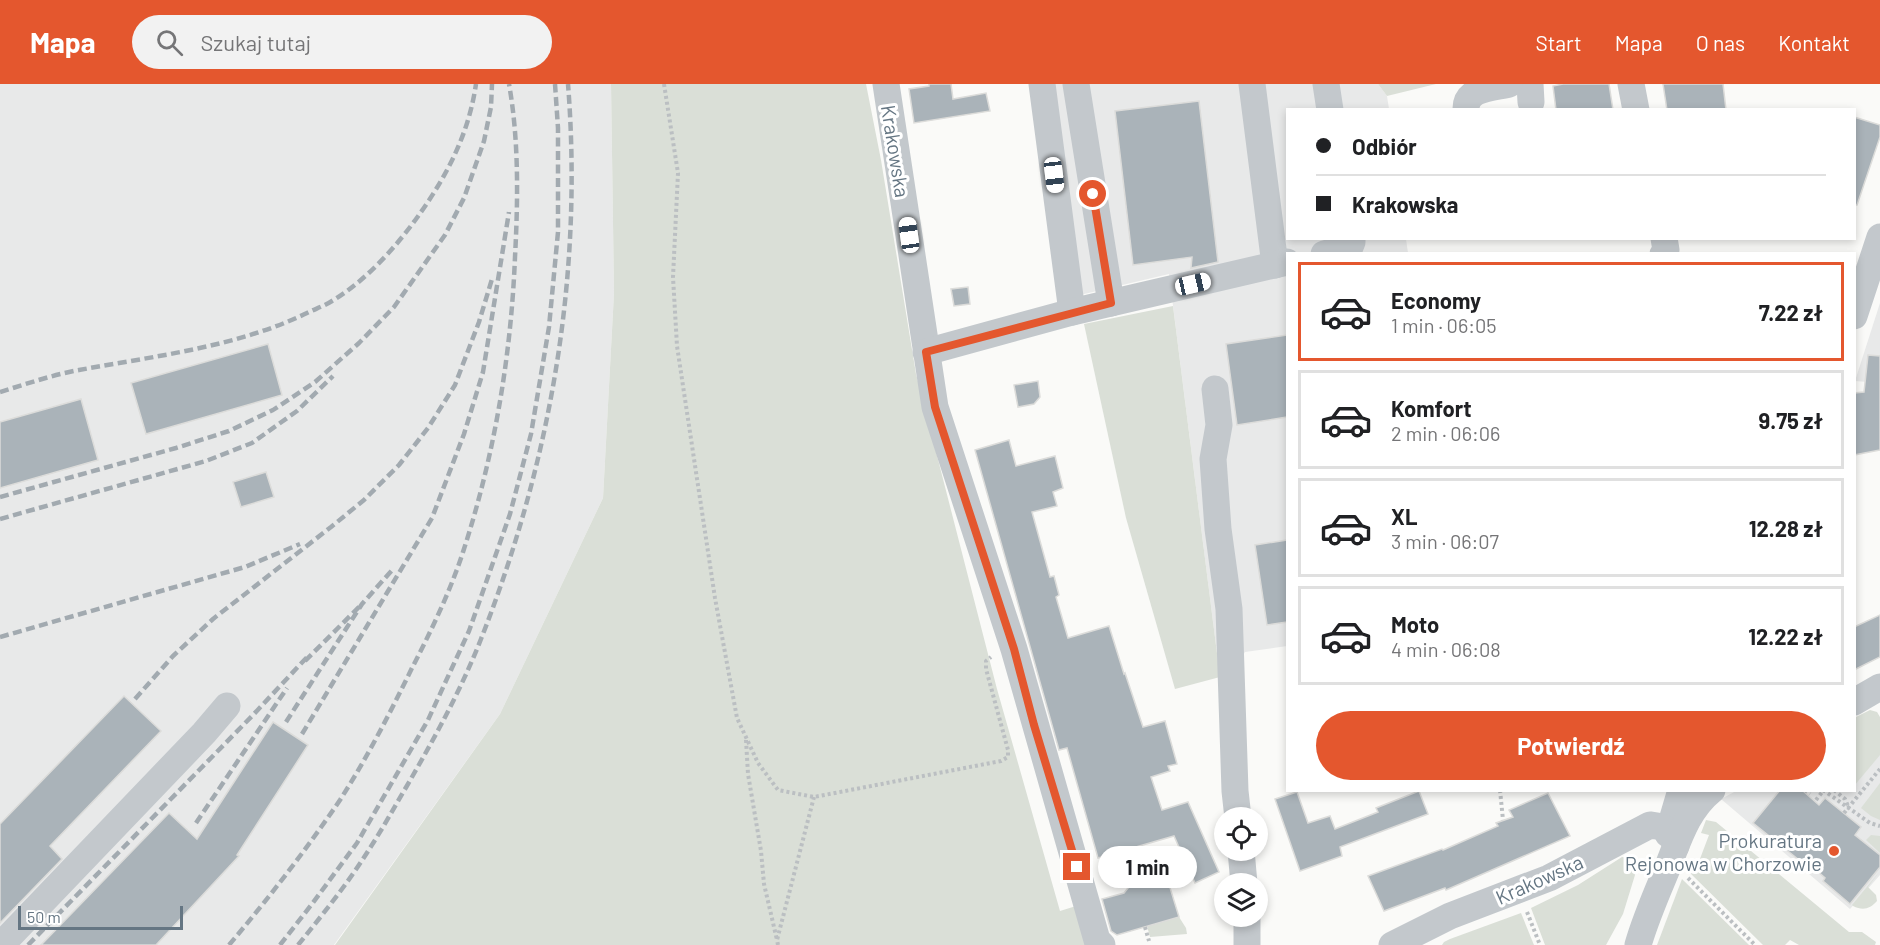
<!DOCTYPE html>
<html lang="pl">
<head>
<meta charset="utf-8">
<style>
	body { margin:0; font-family:Barlow,sans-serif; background:#f2f2f2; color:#202124; height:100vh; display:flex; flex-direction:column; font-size:22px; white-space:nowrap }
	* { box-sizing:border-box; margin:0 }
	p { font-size:20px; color:#757577 }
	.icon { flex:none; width:33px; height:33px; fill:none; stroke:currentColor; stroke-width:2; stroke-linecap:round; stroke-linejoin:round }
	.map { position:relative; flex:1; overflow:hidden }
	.sheet { position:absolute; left:1286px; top:168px; width:570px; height:540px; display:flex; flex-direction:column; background:#fff; border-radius:0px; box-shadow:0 3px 9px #0003 }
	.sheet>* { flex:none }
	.guide { position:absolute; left:1286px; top:24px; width:570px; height:132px; border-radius:0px; box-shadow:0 3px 9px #0003; display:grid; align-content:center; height:132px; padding:0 30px; background:#fff }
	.tools { position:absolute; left:1214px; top:723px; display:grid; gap:12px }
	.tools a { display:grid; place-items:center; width:54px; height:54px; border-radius:50%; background:#fff; box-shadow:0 3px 9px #0003; font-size:30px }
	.scale { position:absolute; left:18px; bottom:15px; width:165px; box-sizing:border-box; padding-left:6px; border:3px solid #657683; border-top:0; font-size:16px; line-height:21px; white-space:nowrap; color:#657683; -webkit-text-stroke:4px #fff; paint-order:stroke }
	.end { position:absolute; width:27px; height:27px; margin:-14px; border:8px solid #e4572e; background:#fff; box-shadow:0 0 0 3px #fff }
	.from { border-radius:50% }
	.bubble { position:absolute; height:42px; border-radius:21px; background:#fff; box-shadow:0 3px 9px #0003; font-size:20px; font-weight:700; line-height:42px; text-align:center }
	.car { position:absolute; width:18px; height:36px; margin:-18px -9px; border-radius:8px; box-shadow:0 0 4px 2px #0007; background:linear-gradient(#fff 24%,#345 0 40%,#fff 0 76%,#345 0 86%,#fff 0) }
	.guide b { display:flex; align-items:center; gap:21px; height:57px; font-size:22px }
	.guide b+b { border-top:2px solid #e0e0e0 }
	.guide i { width:15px; height:15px; background:#202124 }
	ul { padding:10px 0 0; list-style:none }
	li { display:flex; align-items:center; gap:18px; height:99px; margin:0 12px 9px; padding:0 18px; border:3px solid #e0e0e0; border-radius:0px }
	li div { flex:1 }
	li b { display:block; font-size:22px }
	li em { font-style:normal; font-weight:700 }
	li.on { border-color:#e4572e }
	li>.icon { width:54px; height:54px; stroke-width:1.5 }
	.button { display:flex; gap:12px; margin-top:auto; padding:12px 30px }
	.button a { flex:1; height:69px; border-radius:36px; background:#e4572e; color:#fff; font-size:24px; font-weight:700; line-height:69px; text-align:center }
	header { display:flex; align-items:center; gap:36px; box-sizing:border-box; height:84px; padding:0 30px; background:#e4572e; color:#fff }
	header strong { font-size:28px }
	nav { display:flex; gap:33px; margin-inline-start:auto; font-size:21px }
	.search { width:420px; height:54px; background:#f2f2f2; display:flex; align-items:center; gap:15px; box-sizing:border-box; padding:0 21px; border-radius:33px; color:#757577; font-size:22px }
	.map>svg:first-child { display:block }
</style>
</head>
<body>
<header>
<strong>Mapa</strong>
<div class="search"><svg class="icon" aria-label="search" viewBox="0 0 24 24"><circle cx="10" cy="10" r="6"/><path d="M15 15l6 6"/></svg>Szukaj tutaj</div>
<nav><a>Start</a><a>Mapa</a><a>O nas</a><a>Kontakt</a></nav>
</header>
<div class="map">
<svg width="1880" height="861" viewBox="0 0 1880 861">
	<rect width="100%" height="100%" fill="#fafaf8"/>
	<g fill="#e8e9e9">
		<path d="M0,0H611L614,209L603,414L500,630L334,861H0Z"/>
		<path d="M1039,0H1378L1387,12L1389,25L1287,26V154L1406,155L1408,169L1287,170V562L1245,568L1231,590L1220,593L1169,190L1063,215Z"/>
		<path d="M1880,219V299L1855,297Z"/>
		<path d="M1854,637L1880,641V791L1850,825L1721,715L1736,707L1854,706Z"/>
	</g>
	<g fill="#dadfd7">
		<path d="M611,0H866L881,76L916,290L997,605L1060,827L1076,822L1089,861H335L500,630L603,414L614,209Z"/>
		<path d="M1378,0H1436L1387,12Z"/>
		<path d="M1173,222L1220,593L1175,605L1126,434L1084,240Z"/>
		<path d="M1870,626L1877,628L1880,633V671L1854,702V634Z"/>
		<path d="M1880,699V736L1871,732L1861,724Z"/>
		<path d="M1706,736L1716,738L1849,848H1862L1876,858L1875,861H1799L1790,856L1785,861H1763L1686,785L1695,788L1709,751L1701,749Z"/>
		<path d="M1871,751L1880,752V769L1866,756Z"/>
		<path d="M1622,773L1628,774L1635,791L1623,830L1606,861H1545L1531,824L1578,801Z"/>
		<path d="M1880,787L1868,803L1876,811L1877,817C1870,825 1863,827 1853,822L1852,821Z"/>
		<path d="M1682,795L1749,861H1657Z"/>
		<path d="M1521,829L1534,861H1442L1444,858L1450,855Z"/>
		<path d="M1179,833L1186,844L1187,850L1150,853L1147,842Z"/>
	</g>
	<g fill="#aab3b9" stroke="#dcdcda" stroke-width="1.5">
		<path d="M929,0H951L953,15L986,9L990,27L914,39L909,5L929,2Z"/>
		<path d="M1563,0H1609L1613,26H1556L1553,2Z"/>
		<path d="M1663,0H1723L1726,26H1667Z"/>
		<path d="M1199,17L1218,178L1191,184L1192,173L1133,181L1115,27Z"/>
		<path d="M1854,33L1880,41V53L1857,121H1854Z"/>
		<path d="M968,203L970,220L954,222L951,205Z"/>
		<path d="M1287,251V333L1237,341L1226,260Z"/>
		<path d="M268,260L282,311L146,350L131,299Z"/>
		<path d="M1868,271L1880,272V366L1854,371V309L1864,308Z"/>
		<path d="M1038,297L1040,313L1034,320L1018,323L1014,301Z"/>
		<path d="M81,315L98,376L0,404V338Z"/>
		<path d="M1009,356L1016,382L1055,372L1063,404L1053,408L1057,422L1032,428L1050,493L1054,492L1059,511L1056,513L1068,554L1109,542L1124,590L1125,589L1143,643L1165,637L1177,680L1168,682L1170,687L1151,693L1162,726L1188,718L1219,788L1195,799L1174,752L1098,774L1067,664L1059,666L975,366Z"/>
		<path d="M266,388L274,413L241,423L233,398Z"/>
		<path d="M1287,456V538L1267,541L1255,461Z"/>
		<path d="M1880,531V573L1854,586V543Z"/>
		<path d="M124,612L161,647L50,762L62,775L0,839V740Z"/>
		<path d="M273,638L308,661L237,771L239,772L156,861H41L169,729L197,755Z"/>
		<path d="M1780,706H1802L1819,721L1825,714L1861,743L1855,751L1880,771V783L1850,820L1823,797L1825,794L1809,780H1804L1753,739Z"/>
		<path d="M1419,707L1428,730L1340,763L1342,772L1300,787L1275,715L1297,708L1308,739L1330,732L1335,745L1378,728L1376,724Z"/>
		<path d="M1548,709L1570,752L1446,806L1445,804L1384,827L1368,792L1442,765L1443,766L1498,742L1496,739L1513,733L1509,726Z"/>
		<path d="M1168,797L1179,833L1117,851L1111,847L1102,815L1124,809L1132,799L1144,803Z"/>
	</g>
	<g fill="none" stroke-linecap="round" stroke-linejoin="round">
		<g stroke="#bbbfc2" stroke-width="4" stroke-dasharray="3 3" stroke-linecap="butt">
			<path d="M664,0L678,89L673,193L677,262L715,514L737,634L758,679L778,706L814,713L1001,677L1008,673V666L986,585V577L991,573"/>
			<path d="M746,656L748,690L761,767L764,800L777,856"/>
			<path d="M1500,706L1503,736"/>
			<path d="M1805,706L1810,710"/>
			<path d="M1823,706L1870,739L1880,742"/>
			<path d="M1834,706L1845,715L1848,722"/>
			<path d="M1816,716L1823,707"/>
			<path d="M1844,729L1880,685"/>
			<path d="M1688,794L1755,861"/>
			<path d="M1527,828L1540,861"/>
			<path d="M1145,843L1149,857"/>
			<path d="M778,861L777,856L814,713"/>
		</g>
		<g stroke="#c3c8cc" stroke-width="27">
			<path d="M886,0L935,323L1014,565L1097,856L1102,861"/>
			<path d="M1042,0L1072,228"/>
			<path d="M1076,0L1111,219"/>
			<path d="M1252,0L1275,181"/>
			<path d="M1326,0L1330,26"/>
			<path d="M1530,0L1531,18"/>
			<path d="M1631,0L1636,26"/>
			<path d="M1466,26C1465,4 1492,4 1509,0"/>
			<path d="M1324,170L1350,163L1352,158V154"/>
			<path d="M1663,170L1666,166L1664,154"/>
			<path d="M1854,232L1880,153"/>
			<path d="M926,268L1072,228L1287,178"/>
			<path d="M1215,305L1219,341L1213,375L1218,445L1229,525L1235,707L1238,734"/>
			<path d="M1854,618L1880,603"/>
			<path d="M1668,750L1681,706"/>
			<path d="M1241,766L1244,800"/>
			<path d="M1247,832V861"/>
			<path d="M1,861L204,649L227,622"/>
			<path d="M1392,861L1450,832L1549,794L1650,741C1667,743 1671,746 1676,762"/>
			<path d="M1638,861C1645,836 1656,811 1666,787C1678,758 1686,727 1712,706"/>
		</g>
		<g stroke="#a2aab0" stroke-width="4.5" stroke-dasharray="9 4.5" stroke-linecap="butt">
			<path d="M0,308C26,300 52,291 79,286C155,272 237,263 307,229C315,225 324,222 332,217C367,196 398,161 421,128C449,88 469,48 476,0"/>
			<path d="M0,413L176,364L229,347L273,326L315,298L359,259L394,223L445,151L464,114L484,57L491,23L492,0"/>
			<path d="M0,435L206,377L252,359L297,327L333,292"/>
			<path d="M0,553L245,483L300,460"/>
			<path d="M305,577L362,520"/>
			<path d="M135,615L173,572L213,535L331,443L364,416L399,381L428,344L455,301L479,238L492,195"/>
			<path d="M286,638L362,520L394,484"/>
			<path d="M302,650L432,434L464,350L483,288L509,128"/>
			<path d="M196,739L287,604"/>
			<path d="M28,861L253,631L309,571"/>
			<path d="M229,861C268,815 306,766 340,716C367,674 390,629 412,584C431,547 450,508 463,468C494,373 511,273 515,173C518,116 519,56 509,0"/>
			<path d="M280,861L312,820L357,759L428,636L469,547L510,430L531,350L549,243L558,148V44L555,0"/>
			<path d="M298,861C323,830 349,798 370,764C383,744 395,722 408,700C435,653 461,606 481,555C551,377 583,191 568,0"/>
		</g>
	</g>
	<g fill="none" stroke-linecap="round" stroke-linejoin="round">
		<path stroke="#e4572e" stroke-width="8" d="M1077,783L1034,641L1014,565L935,323L926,268L1111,219L1093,110"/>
	</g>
	<circle fill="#e4572e" stroke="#fff" stroke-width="2" cx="1834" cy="767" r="6"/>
	<g text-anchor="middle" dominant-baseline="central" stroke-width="6" stroke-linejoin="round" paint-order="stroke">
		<g font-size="20" fill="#657683" stroke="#fff">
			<text transform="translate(896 67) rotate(81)">Krakowska</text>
			<text transform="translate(1539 795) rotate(-24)">Krakowska</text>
		</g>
		<g font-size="20" fill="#657683" stroke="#fff" text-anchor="end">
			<text x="1822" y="756">Prokuratura<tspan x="1822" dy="23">Rejonowa w Chorzowie</tspan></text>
		</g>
	</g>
</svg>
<div class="tools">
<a><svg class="icon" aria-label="locate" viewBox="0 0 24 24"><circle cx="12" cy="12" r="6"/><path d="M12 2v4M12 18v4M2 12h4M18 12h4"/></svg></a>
<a><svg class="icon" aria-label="layers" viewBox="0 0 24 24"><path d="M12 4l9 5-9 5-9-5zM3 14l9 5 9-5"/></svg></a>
</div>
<div class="scale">50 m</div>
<i class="end from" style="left:1093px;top:110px"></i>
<i class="end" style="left:1077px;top:783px"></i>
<div class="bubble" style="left:1098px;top:762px;width:99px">1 min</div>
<i class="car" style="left:1054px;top:91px;rotate:173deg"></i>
<i class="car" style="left:909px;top:151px;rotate:352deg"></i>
<i class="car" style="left:1193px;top:200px;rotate:77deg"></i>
<div class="guide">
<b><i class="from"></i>Odbiór</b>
<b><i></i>Krakowska</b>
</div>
<section class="sheet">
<ul>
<li class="on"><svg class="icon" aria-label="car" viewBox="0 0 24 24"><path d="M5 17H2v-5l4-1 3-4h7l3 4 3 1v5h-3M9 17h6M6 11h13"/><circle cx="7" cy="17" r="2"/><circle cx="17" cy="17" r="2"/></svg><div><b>Economy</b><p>1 min · 06:05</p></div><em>7.22 zł</em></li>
<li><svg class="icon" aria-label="car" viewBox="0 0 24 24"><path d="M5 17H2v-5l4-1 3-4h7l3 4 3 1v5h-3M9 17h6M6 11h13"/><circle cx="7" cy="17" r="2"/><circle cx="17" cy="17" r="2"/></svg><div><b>Komfort</b><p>2 min · 06:06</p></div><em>9.75 zł</em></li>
<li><svg class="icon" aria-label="car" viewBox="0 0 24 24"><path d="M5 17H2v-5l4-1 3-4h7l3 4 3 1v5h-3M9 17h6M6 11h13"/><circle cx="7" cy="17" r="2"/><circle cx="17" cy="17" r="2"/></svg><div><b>XL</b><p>3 min · 06:07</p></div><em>12.28 zł</em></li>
<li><svg class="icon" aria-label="car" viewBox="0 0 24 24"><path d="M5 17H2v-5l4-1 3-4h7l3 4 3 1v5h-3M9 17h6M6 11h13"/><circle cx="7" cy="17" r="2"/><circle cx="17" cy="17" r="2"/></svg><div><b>Moto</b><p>4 min · 06:08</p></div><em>12.22 zł</em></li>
</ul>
<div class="button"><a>Potwierdź</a></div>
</section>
</div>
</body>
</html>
